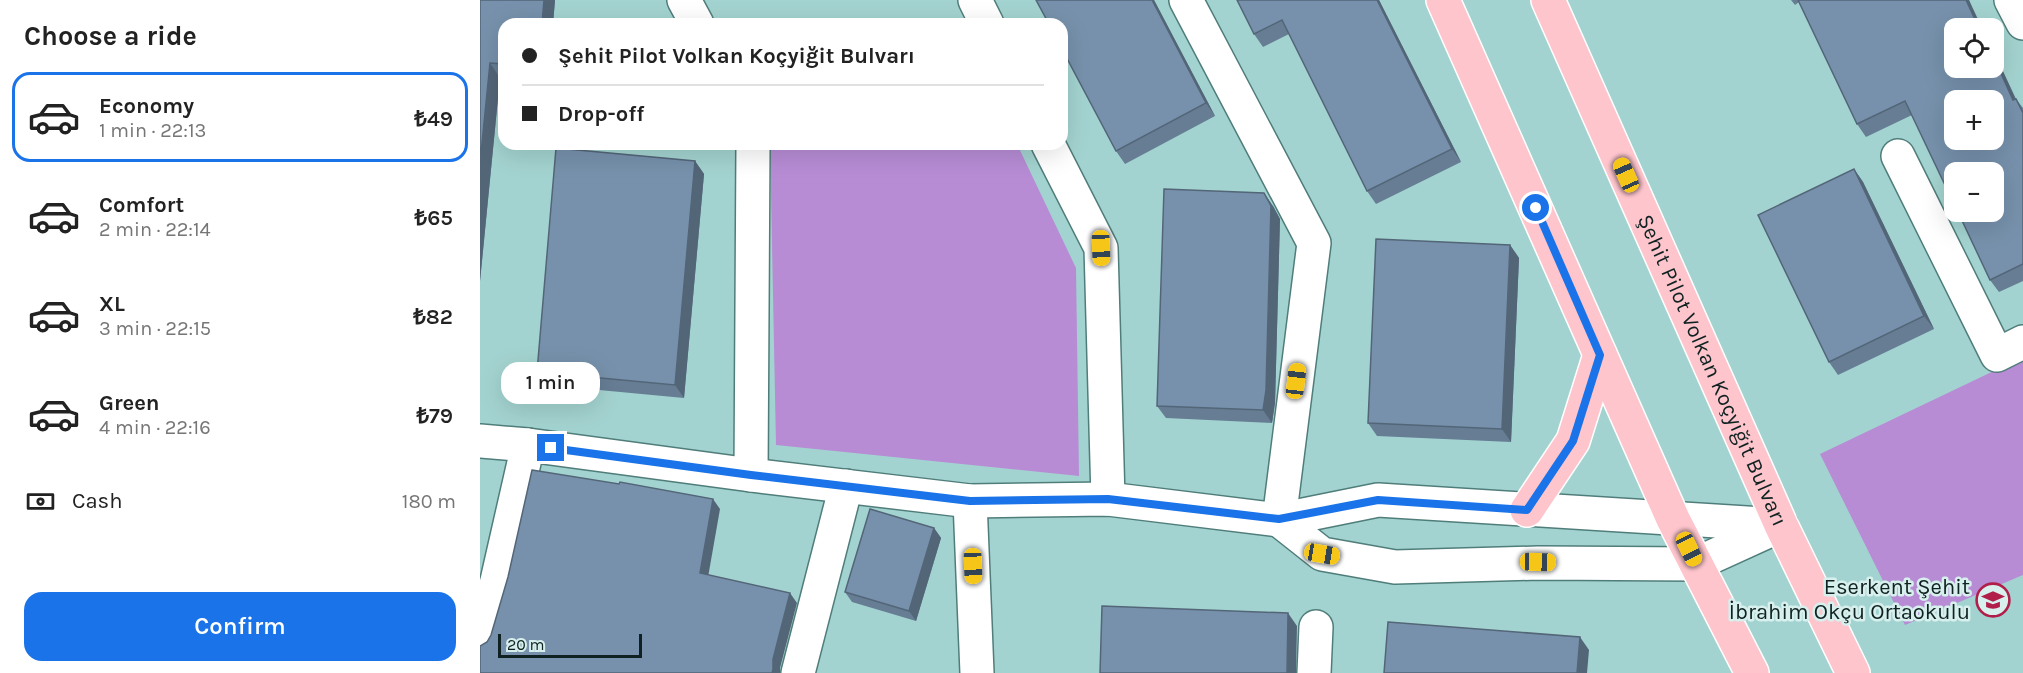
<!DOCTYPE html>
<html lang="en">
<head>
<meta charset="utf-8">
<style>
	body { margin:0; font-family:Karla,sans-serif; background:#f2f2f2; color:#222; height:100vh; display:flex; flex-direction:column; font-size:22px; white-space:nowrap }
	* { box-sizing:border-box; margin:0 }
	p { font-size:20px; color:#767676 }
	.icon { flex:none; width:33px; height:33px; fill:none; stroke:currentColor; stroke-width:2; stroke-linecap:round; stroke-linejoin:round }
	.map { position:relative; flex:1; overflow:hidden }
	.panel { display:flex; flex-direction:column; background:#fff; width:480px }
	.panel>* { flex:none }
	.hud { position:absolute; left:18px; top:18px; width:570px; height:132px; border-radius:18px; box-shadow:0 6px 24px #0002; display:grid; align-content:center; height:132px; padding:0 24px; background:#fff }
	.controls { position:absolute; left:1464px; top:18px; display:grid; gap:12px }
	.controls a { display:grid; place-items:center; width:60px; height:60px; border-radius:12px; background:#fff; box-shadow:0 6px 24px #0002; font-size:30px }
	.scale { position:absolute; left:18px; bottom:15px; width:144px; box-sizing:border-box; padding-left:6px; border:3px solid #0f2221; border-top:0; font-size:16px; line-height:21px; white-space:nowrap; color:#0f2221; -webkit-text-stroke:4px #d7efed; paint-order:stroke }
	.end { position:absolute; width:27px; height:27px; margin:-14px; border:8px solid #1a73e8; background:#fff; box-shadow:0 0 0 3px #fff }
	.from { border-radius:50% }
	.bubble { position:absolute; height:42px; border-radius:18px; background:#fff; box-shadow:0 6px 24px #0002; font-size:20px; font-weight:600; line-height:42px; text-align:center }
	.car { position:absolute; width:18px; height:36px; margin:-18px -9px; border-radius:8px; box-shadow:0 0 4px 2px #0007; background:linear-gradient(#f5c518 24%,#345 0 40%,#f5c518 0 76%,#345 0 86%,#f5c518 0) }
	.hud b { display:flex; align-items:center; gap:21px; height:57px; font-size:22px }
	.hud b+b { border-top:2px solid #e0e0e0 }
	.hud i { width:15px; height:15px; background:#222 }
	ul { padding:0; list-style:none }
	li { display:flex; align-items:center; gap:18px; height:90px; margin:0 12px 9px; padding:0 12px; border:3px solid transparent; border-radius:18px }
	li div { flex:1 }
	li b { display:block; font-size:22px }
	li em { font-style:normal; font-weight:600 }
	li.on { border-color:#1a73e8 }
	li>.icon { width:54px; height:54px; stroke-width:1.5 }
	h2 { padding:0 24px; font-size:27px; line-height:72px }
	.pay { display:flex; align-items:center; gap:15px; height:66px; padding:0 24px; font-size:22px }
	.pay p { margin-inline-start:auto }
	.action { display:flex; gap:12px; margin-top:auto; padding:12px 24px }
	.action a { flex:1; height:69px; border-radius:18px; background:#1a73e8; color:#fff; font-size:24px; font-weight:600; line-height:69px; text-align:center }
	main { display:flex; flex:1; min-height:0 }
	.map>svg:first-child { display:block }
</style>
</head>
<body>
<main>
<section class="panel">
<h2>Choose a ride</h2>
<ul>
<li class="on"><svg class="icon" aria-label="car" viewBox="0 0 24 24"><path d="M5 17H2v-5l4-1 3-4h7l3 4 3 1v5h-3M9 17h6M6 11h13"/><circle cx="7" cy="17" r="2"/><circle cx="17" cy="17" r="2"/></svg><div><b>Economy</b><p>1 min · 22:13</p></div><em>₺49</em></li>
<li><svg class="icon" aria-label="car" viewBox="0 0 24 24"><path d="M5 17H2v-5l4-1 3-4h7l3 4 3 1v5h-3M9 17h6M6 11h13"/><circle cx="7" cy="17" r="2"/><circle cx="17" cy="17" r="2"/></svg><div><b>Comfort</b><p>2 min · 22:14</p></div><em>₺65</em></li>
<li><svg class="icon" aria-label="car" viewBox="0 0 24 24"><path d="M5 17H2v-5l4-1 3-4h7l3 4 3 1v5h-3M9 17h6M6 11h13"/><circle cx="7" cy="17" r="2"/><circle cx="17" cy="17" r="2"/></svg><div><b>XL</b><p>3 min · 22:15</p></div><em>₺82</em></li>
<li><svg class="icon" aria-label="car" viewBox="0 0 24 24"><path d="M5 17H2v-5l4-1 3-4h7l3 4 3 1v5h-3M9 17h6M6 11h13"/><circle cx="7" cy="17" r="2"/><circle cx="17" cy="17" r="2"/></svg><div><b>Green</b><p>4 min · 22:16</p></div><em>₺79</em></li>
</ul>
<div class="pay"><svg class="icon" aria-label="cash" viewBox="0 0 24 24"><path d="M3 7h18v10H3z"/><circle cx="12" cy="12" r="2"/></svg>Cash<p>180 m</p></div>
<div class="action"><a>Confirm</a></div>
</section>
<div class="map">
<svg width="1543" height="673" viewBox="0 0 1543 673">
	<rect width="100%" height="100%" fill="#a3d3d0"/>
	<g fill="#b78cd5">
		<path d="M290,144H537L596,268L599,476L296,445Z"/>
		<path d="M1543,357V575L1425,625L1340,454Z"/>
	</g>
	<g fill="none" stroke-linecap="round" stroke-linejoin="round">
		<defs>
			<g id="minor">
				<path d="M204,0L217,24"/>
				<path d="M495,0L507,24"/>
				<path d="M706,0L834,243L799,520"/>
				<path d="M1531,0L1543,23"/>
				<path d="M568,144L621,248L628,499"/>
				<path d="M1418,156L1517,355L1543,342"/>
				<path d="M0,441L48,445L271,475L490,501L628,499L799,520L898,500L1301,525"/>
				<path d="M271,475L273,144"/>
				<path d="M490,501L497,673"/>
				<path d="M799,520L842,554L915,567L1058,563L1216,564L1297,527"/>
				<path d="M0,639L17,581L48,445"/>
				<path d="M318,673L366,486"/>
				<path d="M834,673L836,627"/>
			</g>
			<g id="major">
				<path d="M963,0L1193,519L1272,673"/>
				<path id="s1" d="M1068,0L1301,525L1373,673"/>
				<path d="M1047,510L1093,441L1120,355"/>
			</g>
		</defs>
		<use href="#minor" stroke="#4f7d7a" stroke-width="36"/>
		<use href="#major" stroke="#fff" stroke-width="36"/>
		<use href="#minor" stroke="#fff" stroke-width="33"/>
		<use href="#major" stroke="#fec5cd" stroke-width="33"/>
	</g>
	<g fill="#667d94">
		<path d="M0,0H75L73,24H24V78H20L0,281Z"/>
		<path d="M556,0H674L735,116L645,164L636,151Z"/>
		<path d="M757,0H899L981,162L896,204L887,191L809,34L783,47L774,34Z"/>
		<path d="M1311,0H1489L1514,68V52L1536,99L1543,108V281L1519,292L1510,280L1432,115L1386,137L1377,124L1319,2L1315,5Z"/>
		<path d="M215,161L224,174L204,398L66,385L57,372Z"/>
		<path d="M1374,169L1383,182L1454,329L1358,375L1349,362Z"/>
		<path d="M793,206L800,219L795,403L792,423L686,418L677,406Z"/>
		<path d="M1030,245L1039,258L1031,442L897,436L888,423Z"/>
		<path d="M454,528L461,538L436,621L372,602L365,592Z"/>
	</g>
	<g fill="#536678">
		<path d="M64,0H75L73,24H62Z"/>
		<path d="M672,0H674L735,116L726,103Z"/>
		<path d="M897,0H899L981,162L972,149Z"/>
		<path d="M1486,0H1489L1502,28H1499Z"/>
		<path d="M1514,52L1542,113L1533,100L1514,58Z"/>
		<path d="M10,63L20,78L0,281V163Z"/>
		<path d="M215,161L224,174L204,398L195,385Z"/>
		<path d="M1374,169L1383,182L1454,329L1444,316Z"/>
		<path d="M784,193L793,206L800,219L795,403L792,423L783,410Z"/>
		<path d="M1030,245L1039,258L1031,442L1022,429Z"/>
		<path d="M233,499L240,509L227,583L220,573Z"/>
		<path d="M454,528L461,538L436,621L429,611Z"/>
		<path d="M310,593L317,603L300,668V673H292L293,659Z"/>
		<path d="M808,613L817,626L816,673H807Z"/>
		<path d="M1100,637L1109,650L1107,673H1097Z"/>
	</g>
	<g fill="#7791ac" stroke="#536678" stroke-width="1.5" fill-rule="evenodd">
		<path d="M0,0H64L62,24H24V64L10,63L0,163Z"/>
		<path d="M556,0H672L726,103L636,151L582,49V24H569Z"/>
		<path d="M757,0H897L972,149L887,191L802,20L774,34Z"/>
		<path d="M1318,0H1486L1499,28H1474V68H1514V58L1533,100L1536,99L1543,113V264L1510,280L1478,212H1514V172H1474V204L1425,101L1377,124ZM1474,100H1514V140H1474Z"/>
		<path d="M76,148L215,161L195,385L57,372Z"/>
		<path d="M1374,169L1444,316L1349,362L1278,215Z"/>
		<path d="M684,189L784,193L791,206L786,390L783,410L677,406Z"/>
		<path d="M896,239L1030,245L1022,429L888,423Z"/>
		<path d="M52,470L139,484L140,482L233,499L220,573L310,593L293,659V669L292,673H0V646L7,642L11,635L28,577Z"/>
		<path d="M390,509L454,528L429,611L365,592Z"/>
		<path d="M622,606L808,613L807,673H620Z"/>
		<path d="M908,622L1100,637L1097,673H904Z"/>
	</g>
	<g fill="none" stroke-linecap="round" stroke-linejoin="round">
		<path stroke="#1a73e8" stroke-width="8" d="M71,448L271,475L490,501L628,499L799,519L898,500L1047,510L1093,441L1120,355L1056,208"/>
	</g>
	<defs>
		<symbol id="school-ring" viewBox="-11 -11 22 22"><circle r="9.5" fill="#d7efed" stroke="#b01e49" stroke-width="1.5"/><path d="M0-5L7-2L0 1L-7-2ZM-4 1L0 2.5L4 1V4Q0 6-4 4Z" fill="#b01e49"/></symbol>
	</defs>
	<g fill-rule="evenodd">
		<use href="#school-ring" x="1494" y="581" width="38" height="38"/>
	</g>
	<g text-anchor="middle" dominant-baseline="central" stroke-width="5" stroke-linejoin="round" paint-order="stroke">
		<g font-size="22" fill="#0f2221" stroke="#d7efed">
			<text stroke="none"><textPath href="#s1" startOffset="405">Şehit Pilot Volkan Koçyiğit Bulvarı</textPath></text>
		</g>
		<g font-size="22" fill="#0f2221" stroke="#d7efed" text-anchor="end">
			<text x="1490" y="587">Eserkent Şehit<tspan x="1490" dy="25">İbrahim Okçu Ortaokulu</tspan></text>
		</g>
	</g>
</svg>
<div class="controls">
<a><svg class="icon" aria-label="locate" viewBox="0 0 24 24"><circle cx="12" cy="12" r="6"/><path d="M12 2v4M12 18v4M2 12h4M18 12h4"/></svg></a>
<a>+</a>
<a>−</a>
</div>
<div class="scale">20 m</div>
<i class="end from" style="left:1056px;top:208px"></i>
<i class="end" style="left:71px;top:448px"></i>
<div class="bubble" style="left:21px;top:362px;width:99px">1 min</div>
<i class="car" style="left:1146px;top:175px;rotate:336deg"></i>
<i class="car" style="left:621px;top:248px;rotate:178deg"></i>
<i class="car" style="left:816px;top:381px;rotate:7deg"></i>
<i class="car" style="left:1209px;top:549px;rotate:154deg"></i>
<i class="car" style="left:842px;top:554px;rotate:100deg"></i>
<i class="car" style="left:1058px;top:562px;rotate:91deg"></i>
<i class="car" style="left:493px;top:566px;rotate:178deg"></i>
<div class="hud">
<b><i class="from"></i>Şehit Pilot Volkan Koçyiğit Bulvarı</b>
<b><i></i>Drop-off</b>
</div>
</div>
</main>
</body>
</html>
